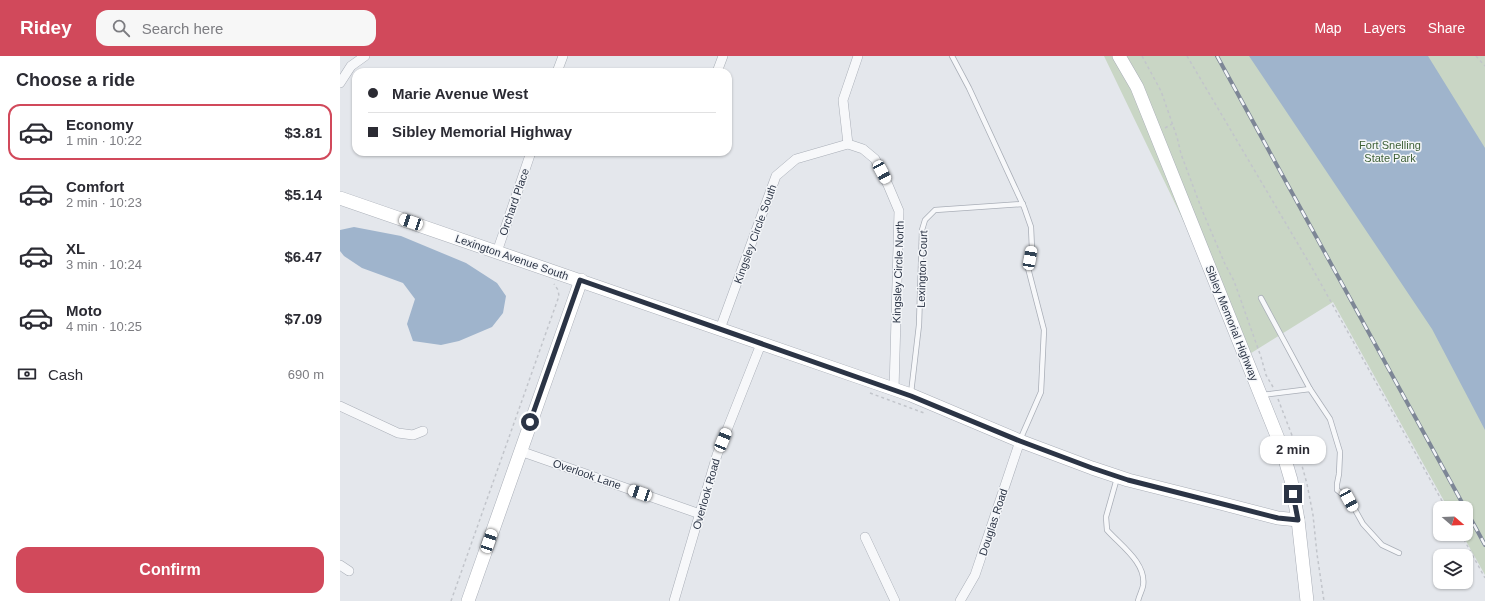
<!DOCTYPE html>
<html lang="en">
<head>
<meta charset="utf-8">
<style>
	body { margin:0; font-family:Helvetica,sans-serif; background:#f7f7f7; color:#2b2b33; height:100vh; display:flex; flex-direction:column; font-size:15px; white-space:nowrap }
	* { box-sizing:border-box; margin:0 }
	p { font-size:13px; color:#7c7c81 }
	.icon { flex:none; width:22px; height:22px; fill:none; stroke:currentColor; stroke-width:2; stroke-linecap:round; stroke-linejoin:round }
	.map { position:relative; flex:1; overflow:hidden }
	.panel { display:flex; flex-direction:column; background:#fff; width:340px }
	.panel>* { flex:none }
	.guide { position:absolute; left:12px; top:12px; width:380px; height:88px; border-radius:12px; box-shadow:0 1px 3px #0004; display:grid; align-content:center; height:88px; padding:0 16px; background:#fff }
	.needle { width:26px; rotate:109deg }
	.fabs { position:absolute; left:1093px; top:445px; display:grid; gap:8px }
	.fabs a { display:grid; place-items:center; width:40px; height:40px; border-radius:8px; background:#fff; box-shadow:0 1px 3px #0004; font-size:20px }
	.end { position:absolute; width:18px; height:18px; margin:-9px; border:5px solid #2b3445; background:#fff; box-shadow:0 0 0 2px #fff }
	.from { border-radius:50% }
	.bubble { position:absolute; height:28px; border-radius:12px; background:#fff; box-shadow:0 1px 3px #0004; font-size:13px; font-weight:700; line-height:28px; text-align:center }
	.car { position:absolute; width:12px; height:24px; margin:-12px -6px; border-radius:5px; box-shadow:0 0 3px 1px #0007; background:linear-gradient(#fff 24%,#345 0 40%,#fff 0 76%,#345 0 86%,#fff 0) }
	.guide b { display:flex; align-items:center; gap:14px; height:38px; font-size:15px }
	.guide b+b { border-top:1px solid #e1e1e2 }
	.guide i { width:10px; height:10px; background:#2b2b33 }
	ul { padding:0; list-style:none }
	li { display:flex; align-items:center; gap:12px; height:56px; margin:0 8px 6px; padding:0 8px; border:2px solid transparent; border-radius:12px }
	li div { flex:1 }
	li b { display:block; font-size:15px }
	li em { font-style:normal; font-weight:700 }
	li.current { border-color:#d1495b }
	li>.icon { width:36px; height:36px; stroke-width:1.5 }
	h2 { padding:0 16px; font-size:18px; line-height:48px }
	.pay { display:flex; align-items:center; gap:10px; height:44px; padding:0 16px; font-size:15px }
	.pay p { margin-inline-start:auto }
	.primary-button { display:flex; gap:8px; margin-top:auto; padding:8px 16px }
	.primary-button a { flex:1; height:46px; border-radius:12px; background:#d1495b; color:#fff; font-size:16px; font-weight:700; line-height:46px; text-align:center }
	header { display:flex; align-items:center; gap:24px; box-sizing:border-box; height:56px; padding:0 20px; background:#d1495b; color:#fff }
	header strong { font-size:19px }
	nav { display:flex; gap:22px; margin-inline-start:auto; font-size:14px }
	.search { width:280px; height:36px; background:#f7f7f7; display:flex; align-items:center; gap:10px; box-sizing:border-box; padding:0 14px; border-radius:12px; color:#7c7c81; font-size:15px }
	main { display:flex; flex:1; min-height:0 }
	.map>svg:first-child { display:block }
</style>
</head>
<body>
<header>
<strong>Ridey</strong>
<div class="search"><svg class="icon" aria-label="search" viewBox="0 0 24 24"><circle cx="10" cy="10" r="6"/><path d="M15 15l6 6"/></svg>Search here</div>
<nav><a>Map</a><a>Layers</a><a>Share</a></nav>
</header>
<main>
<section class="panel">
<h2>Choose a ride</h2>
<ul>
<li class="current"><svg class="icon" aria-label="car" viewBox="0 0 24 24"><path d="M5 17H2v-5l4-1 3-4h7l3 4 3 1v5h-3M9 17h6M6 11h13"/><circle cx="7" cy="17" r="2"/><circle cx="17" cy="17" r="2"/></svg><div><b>Economy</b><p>1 min · 10:22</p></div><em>$3.81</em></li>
<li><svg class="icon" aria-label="car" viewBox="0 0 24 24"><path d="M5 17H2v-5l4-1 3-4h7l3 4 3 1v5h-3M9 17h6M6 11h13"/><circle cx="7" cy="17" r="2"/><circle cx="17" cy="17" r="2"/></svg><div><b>Comfort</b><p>2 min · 10:23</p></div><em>$5.14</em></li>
<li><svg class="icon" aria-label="car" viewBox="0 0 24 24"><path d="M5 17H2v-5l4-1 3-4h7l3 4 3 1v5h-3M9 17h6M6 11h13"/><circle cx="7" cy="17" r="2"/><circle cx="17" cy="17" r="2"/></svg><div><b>XL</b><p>3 min · 10:24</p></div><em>$6.47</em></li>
<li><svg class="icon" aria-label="car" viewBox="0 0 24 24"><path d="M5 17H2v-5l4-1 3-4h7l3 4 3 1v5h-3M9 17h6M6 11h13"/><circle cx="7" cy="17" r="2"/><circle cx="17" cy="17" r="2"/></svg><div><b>Moto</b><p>4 min · 10:25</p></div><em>$7.09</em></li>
</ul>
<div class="pay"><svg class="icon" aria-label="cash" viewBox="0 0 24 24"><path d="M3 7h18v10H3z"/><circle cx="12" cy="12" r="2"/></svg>Cash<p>690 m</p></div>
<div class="primary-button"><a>Confirm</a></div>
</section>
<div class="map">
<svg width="1145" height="545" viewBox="0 0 1145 545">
	<rect width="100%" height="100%" fill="#e4e7ec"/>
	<path fill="#c9d6c5" d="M764,0H1145V519L1122,478H1126V452H1108L993,246L908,299Z"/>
	<g fill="#9fb4cc">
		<path d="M909,0H1088L1145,92V374L1092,273Z"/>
		<path d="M14,171L61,180L126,207L157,227L166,240L163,257L152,271L119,285L101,289L73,285L67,268L75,243L63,227L22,212L4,200L0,195V174Z"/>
	</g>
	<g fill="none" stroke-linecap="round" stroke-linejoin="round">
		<defs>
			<g id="lane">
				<path d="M612,0L629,32L684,151L691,171L692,193L688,212L704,274L701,336L680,384"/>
				<path d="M921,242L970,333L990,363L1000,396L999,418L997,428V434L1009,443L1023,468L1042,489L1059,497"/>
				<path d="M571,337L579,269L582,174L585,164L595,154L683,148"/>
				<path d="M922,339L970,333"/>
				<path d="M777,422L766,461L767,474C780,489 807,507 803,530C802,535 799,540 798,545"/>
			</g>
			<g id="street">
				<path d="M217,16L223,0"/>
				<path d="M377,16L383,0"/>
				<path d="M0,27L11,10L25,0"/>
				<path d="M508,88L503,44L518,0"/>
				<path d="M157,196L191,96"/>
				<path d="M380,273L436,120L456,103L508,88L523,93L535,103L548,129L559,155L554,334"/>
				<path d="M0,350L58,377L73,379L83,375"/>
				<path d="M180,395L360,458"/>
				<path d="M525,481L555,545"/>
				<path d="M0,509L9,515"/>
				<path d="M334,545L377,399L421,288"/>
				<path d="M620,545L635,519L680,385"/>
			</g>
			<g id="secondary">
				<path d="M779,0L797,31L941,390L951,424L958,464L967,545"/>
				<path d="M0,142L571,339L680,385L752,412L788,424L880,447L938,462L958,464"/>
				<path d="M128,545L241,224"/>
			</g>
		</defs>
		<use href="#lane" stroke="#a9aeb7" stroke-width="6"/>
		<use href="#street" stroke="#a9aeb7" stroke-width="10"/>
		<use href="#secondary" stroke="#a9aeb7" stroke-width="14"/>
		<g stroke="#c2c5cb" stroke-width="1.5" stroke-dasharray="3 3" stroke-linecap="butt">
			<path d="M802,0L821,35L837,81L841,98L862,154L885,208L894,225L921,301L926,319L933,331"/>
			<path d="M847,0L971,210L1106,452"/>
			<path d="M1136,0L1145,10"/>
			<path d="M825,72L832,68"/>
			<path d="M530,337L584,357"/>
			<path d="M938,343L958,395L967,428L973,459L977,498L984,545"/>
			<path d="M1121,478L1145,522"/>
			<path d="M111,545L219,240L218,234L214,228"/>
		</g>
		<use href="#lane" stroke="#f7f8fa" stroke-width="4.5"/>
		<use href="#street" stroke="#f7f8fa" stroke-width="9"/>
		<use href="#secondary" stroke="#fff" stroke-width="13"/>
		<defs>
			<g id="rail">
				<path d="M877,0L1125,452"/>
				<path d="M1126,454L1145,489"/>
			</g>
		</defs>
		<use href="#rail" stroke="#7d8696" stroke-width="4"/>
		<use href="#rail" stroke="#f4f6f9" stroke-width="2.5" stroke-dasharray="8" stroke-linecap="butt"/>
	</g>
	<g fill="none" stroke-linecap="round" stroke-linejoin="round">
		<path stroke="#2b3445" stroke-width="5" d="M190,366L240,224L571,340L680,385L752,412L788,424L938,462L958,464L953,438"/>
	</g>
	<g text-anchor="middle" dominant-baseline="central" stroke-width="3" stroke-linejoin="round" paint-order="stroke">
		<g font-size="11" fill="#3f6138" stroke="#f4f6f9">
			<text x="1050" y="89">Fort Snelling<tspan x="1050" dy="13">State Park</tspan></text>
		</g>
		<g font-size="11" fill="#2b3445" stroke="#f4f6f9">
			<text transform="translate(174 146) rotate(-71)">Orchard Place</text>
			<text transform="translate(415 178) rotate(-70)">Kingsley Circle South</text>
			<text transform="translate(172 201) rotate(19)">Lexington Avenue South</text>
			<text transform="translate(582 213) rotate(-88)">Lexington Court</text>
			<text transform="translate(558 216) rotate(-88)">Kingsley Circle North</text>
			<text transform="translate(892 267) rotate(68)">Sibley Memorial Highway</text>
			<text transform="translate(247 418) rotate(19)">Overlook Lane</text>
			<text transform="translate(366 438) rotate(-74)">Overlook Road</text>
			<text transform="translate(653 466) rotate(-72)">Douglas Road</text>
		</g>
	</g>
</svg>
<div class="fabs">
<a><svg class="needle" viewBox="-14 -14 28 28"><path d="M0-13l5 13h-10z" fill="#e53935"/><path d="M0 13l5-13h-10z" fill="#7c7c81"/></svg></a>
<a><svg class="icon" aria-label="layers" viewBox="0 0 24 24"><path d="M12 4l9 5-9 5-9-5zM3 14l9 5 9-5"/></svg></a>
</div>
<i class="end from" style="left:190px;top:366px"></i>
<i class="end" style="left:953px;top:438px"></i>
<div class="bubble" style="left:920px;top:380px;width:66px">2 min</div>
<i class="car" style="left:542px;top:116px;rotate:152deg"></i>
<i class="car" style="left:71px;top:166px;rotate:289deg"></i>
<i class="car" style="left:690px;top:202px;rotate:10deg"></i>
<i class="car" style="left:383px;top:384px;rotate:22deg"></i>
<i class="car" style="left:300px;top:437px;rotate:289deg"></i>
<i class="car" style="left:1009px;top:444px;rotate:151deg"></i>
<i class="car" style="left:149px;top:485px;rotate:19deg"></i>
<div class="guide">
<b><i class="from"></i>Marie Avenue West</b>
<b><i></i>Sibley Memorial Highway</b>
</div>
</div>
</main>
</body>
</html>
